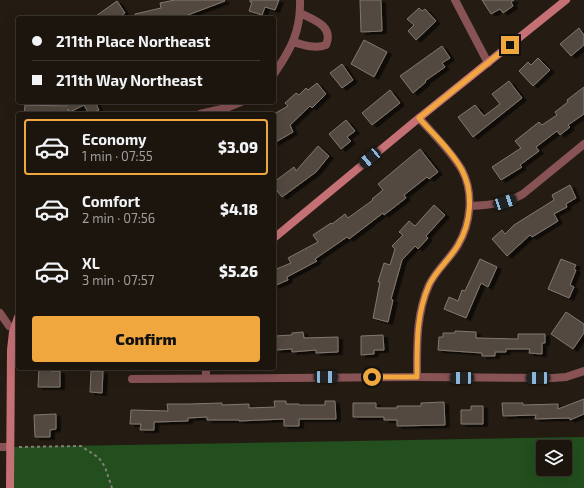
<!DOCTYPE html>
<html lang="en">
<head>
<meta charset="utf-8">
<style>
	body { margin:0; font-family:"Exo 2",sans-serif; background:#28221c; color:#f1f3f6; height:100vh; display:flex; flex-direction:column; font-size:15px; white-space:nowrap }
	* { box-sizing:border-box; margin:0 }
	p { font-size:13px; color:#a09f9e }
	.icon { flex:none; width:22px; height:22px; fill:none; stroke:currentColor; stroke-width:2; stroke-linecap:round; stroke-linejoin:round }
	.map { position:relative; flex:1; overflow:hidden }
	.details { position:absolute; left:16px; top:112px; width:260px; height:258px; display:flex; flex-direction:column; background:#1b150e; border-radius:4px; box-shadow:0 4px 16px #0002,0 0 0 1px #39342e }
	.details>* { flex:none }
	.hud { position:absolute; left:16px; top:16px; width:260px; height:88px; border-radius:4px; box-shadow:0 4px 16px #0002,0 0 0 1px #39342e; display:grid; align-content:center; height:88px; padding:0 16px; background:#1b150e }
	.controls { position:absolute; left:536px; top:440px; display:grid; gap:8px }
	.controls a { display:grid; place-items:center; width:36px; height:36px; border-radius:4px; background:#1b150e; box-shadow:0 4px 16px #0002,0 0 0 1px #39342e; font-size:20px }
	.end { position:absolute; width:18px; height:18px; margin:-9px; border:5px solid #efa73e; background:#111; box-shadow:0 0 0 2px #111 }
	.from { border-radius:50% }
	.car { position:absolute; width:12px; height:24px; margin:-12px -6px; border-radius:5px; box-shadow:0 0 3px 1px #0007; background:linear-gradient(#222 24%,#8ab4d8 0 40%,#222 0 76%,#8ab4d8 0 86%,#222 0) }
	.hud b { display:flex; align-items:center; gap:14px; height:38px; font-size:15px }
	.hud b+b { border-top:1px solid #39342e }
	.hud i { width:10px; height:10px; background:#f1f3f6 }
	ul { padding:7px 0 0; list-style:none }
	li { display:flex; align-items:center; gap:12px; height:56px; margin:0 8px 6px; padding:0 8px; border:2px solid transparent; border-radius:4px }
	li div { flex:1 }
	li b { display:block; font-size:15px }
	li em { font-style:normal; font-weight:800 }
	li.selected { border-color:#efa73e }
	li>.icon { width:36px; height:36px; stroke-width:1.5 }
	.primary-button { display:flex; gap:8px; margin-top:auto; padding:8px 16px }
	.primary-button a { flex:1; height:46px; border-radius:4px; background:#efa73e; color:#111; font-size:16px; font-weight:800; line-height:46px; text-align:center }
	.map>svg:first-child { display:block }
</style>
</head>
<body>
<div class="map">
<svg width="584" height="488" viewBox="0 0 584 488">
	<defs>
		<filter id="shadow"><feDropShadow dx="4.5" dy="2.5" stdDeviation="0" flood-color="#0009"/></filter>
	</defs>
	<rect width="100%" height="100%" fill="#241c13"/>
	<path fill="#224f1d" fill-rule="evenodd" d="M584,437V488H10V447ZM543,447H565V469H543Z"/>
	<g fill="#534a40" stroke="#82786d" filter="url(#shadow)">
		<path d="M175,0H224L225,1L180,18H135V14L161,8L160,3Z"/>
		<path d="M250,0H279L275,10L265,7L262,15L249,11L252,2H250Z"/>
		<path d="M360,0H381L382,31L361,32Z"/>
		<path d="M482,0H514L511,2L513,6L503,13L500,9L491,14Z"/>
		<path d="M117,1L125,13L118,18H93Z"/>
		<path d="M419,8L422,11L425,9L436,21L416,40L408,31L414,25L407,19Z"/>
		<path d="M579,28L584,35V45L571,56L560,44Z"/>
		<path d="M364,40L387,52L374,77L351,64Z"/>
		<path d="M442,46L450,58L442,63L445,67L425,81L426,82L413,93L400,76Z"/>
		<path d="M538,58L550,70L533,86L519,71L528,62L531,65Z"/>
		<path d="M342,64L353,80L342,88L330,73Z"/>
		<path d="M509,81L522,98L473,137L458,117L475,105L484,116L500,104L492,94Z"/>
		<path d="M317,83L326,94L312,108L310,106L290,125L293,132L274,143V114L288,106L285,103L296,93L299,95L306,88L308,90Z"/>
		<path d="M584,87V114L568,125L570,127L560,135L557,131L536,147L539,151L520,165L522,167L501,180L492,167L521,148L515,141L539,122L542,125L557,115L555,112L568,102L567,100Z"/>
		<path d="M390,90L400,103L372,125L362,113Z"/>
		<path d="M65,102H95L99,110L89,114L84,105L70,112L68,109V114H24L25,105L67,106Z"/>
		<path d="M346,120L355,131L347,137L351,141L341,149L329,134Z"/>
		<path d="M318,146L329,156L316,172L282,197L274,187V182L294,167L296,171Z"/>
		<path d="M420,149L438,172L429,179L427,177L404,195L406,198L384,215L383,213L349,239L347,237L315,259L317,261L287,277L288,280L274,286V270L291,263L288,258L318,242L313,235L331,223L332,224L345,214L348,218L373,200L372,199L383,190L378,184Z"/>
		<path d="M570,185L576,198L566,204L567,207L554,214L558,221L532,237L530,235L507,256L492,239L502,230L505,234L514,225L554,200L552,195Z"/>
		<path d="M434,205L445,215L426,236L428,238L418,249L415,246L402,260L391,299L393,300L388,322L373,318L380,282H378L384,263L390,265L395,249L392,246L403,235L399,232L409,221L415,226Z"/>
		<path d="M480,259L497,267L488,287L481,283L466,318L444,309L449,297L458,301L462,290L465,291Z"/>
		<path d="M561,259L576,265L574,269L576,270L570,285L574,287L569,298L548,289Z"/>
		<path d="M566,312L584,324V333L573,349L551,334Z"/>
		<path d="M455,331L476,332V338L518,339V334H545V343H542V354L529,353L530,349H506V352H495V356H482V353L438,350L439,337H443V333H455Z"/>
		<path d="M303,332L304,338L338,337V352L316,353V350L292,352V349L276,350L275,336L292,335V333Z"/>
		<path d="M383,335L384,350H374V354L361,355V336Z"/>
		<path d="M39,368H51V371H60V387H38Z"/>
		<path d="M91,371H103L102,393L90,392Z"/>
		<path d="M584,399V414L570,420V418L535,419L536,415L503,416L502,403H523V405L558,404V409Z"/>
		<path d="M274,401H286V404H299V405H325V401H335L336,419H299V426H284V419L239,421V420H207V417L188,418V421L154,422V430H140L141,424H130L131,410L168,411L167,404H188L222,403V405L249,404V408L275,407Z"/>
		<path d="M444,402L445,425L397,426V420H384V417H353V403H376V408H397V406H421V403Z"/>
		<path d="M471,406H483V424H461V410H471Z"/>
		<path d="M56,414V429L50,430V437H35L34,415Z"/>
	</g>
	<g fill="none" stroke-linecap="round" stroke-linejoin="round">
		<path stroke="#857f77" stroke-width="2" stroke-dasharray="3 3" stroke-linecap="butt" d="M19,447L81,446L99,458L105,467L112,488"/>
		<g stroke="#885355" stroke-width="8">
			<path d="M455,0L488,63"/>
			<path d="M293,42C303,45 315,49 326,45C334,26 314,20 300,13"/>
			<path d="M274,74C291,49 301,31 300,0"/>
			<path d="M200,114L226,108L241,102"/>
			<path d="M470,206C489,205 506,204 523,194L584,144"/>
			<path d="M0,313L9,326"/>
			<path d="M417,377C417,345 416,314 429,285C436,270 450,259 458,245C471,223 474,193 462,170C451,151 433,134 419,118"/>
			<path d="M206,378V368"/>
			<path d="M132,379L417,377L553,378L566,377L584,371"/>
			<path d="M0,447H10"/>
		</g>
		<g stroke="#c57074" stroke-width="8">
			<path d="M274,238L419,118L566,0"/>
			<path d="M10,488L11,350L13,332L18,317"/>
		</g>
	</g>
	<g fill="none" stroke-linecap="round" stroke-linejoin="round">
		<path stroke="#efa73e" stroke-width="5" d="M372,377H417C417,345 416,314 429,285C436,270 450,259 458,245C471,223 474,193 462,170C452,151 433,134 419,118L510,45"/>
	</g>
</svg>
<div class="controls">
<a><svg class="icon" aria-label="layers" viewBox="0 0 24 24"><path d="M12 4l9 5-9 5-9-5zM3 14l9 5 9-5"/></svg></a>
</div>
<i class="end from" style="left:372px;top:377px"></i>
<i class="end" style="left:510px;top:45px"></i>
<i class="car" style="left:370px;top:158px;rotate:230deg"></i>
<i class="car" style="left:505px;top:202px;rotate:72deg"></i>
<i class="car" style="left:326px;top:377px;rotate:90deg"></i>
<i class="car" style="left:462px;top:378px;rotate:270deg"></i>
<i class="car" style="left:538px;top:378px;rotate:270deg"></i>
<div class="hud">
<b><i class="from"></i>211th Place Northeast</b>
<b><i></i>211th Way Northeast</b>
</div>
<section class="details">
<ul>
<li class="selected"><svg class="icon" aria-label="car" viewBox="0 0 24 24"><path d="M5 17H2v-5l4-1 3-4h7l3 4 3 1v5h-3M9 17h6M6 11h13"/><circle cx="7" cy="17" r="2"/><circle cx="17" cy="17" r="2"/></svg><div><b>Economy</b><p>1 min · 07:55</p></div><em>$3.09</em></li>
<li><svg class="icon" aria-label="car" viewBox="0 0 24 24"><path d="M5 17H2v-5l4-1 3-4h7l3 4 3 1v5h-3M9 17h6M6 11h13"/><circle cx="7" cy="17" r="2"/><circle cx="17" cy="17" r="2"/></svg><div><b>Comfort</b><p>2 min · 07:56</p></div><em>$4.18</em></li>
<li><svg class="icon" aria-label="car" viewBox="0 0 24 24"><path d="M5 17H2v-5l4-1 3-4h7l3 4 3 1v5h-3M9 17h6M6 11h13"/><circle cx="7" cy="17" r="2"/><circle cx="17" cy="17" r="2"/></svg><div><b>XL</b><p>3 min · 07:57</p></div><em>$5.26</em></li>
</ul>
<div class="primary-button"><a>Confirm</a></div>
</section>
</div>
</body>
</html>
